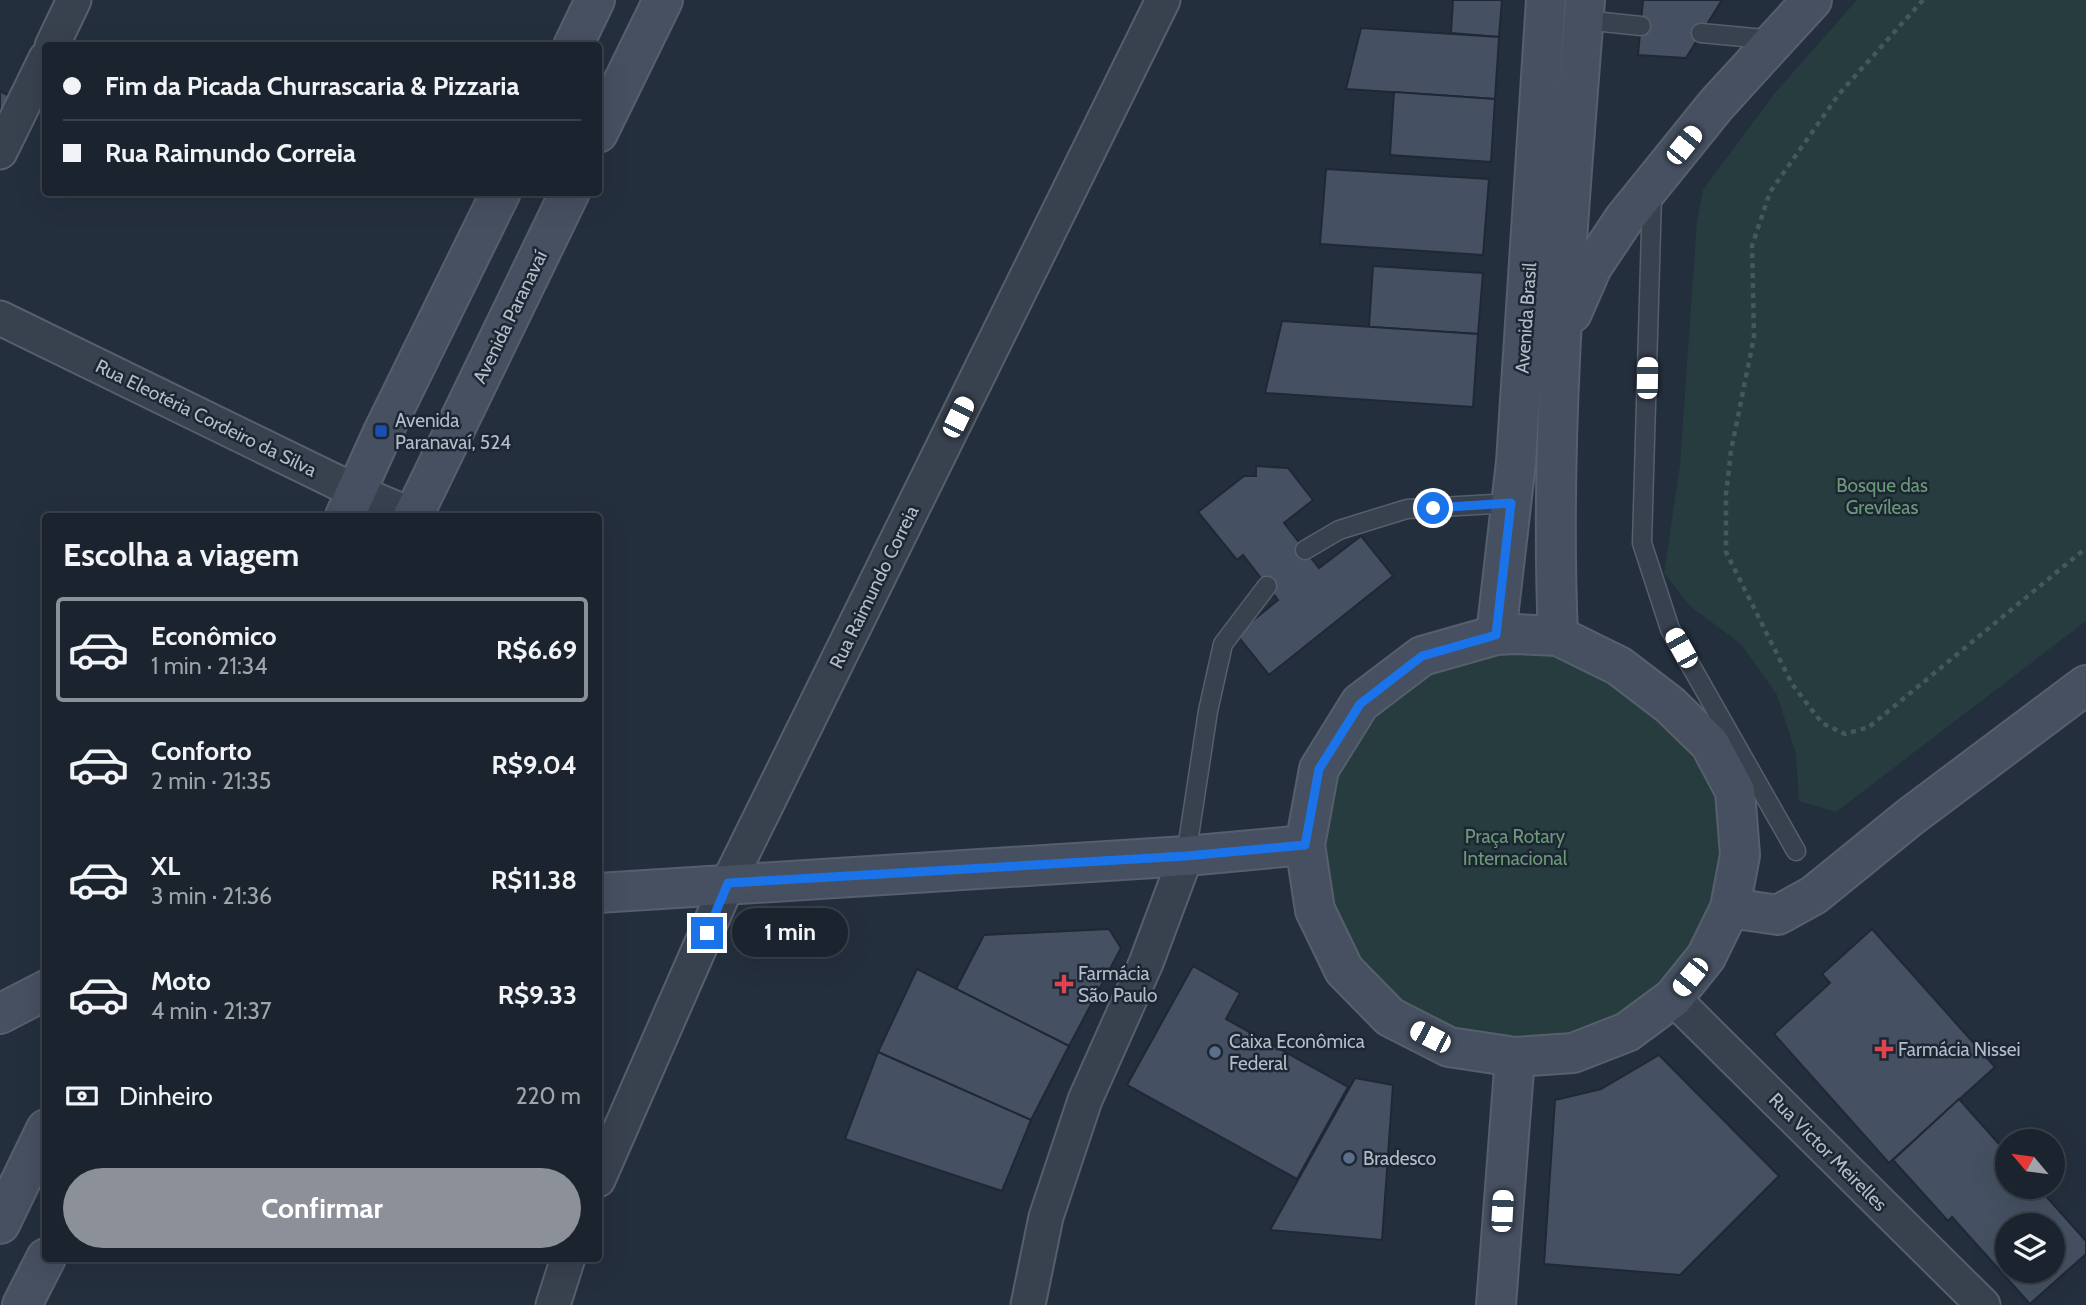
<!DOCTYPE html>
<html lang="pt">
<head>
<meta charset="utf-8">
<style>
	body { margin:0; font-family:Cabin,sans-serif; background:#242b36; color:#f1f3f6; height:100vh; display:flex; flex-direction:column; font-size:26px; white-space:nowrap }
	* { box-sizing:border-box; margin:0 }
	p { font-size:23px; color:#a0a4aa }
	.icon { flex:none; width:38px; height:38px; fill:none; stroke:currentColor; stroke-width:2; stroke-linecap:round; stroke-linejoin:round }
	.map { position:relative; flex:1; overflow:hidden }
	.sheet { position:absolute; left:42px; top:513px; width:560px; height:749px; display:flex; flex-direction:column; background:#1b232e; border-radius:7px; box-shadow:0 7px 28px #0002,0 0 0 2px #39404a }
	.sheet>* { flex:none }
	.hud { position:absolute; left:42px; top:42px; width:560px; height:154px; border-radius:7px; box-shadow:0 7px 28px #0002,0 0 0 2px #39404a; display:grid; align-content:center; height:154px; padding:0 21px; background:#1b232e }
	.needle { width:46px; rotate:299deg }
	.buttons { position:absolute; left:1995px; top:1129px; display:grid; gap:14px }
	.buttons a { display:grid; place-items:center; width:70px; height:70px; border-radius:50%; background:#1b232e; box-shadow:0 7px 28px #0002,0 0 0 2px #39404a; font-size:35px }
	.end { position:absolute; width:32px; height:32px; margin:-16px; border:9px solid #1a73e8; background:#fff; box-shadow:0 0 0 4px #fff }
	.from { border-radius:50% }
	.bubble { position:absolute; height:49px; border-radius:24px; background:#1b232e; box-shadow:0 7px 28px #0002,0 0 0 2px #39404a; font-size:23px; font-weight:700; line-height:49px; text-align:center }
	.car { position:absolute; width:21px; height:42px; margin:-21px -10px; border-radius:9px; box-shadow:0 0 5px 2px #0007; background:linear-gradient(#fff 24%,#345 0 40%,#fff 0 76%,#345 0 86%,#fff 0) }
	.hud b { display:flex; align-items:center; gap:24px; height:66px; font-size:26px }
	.hud b+b { border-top:2px solid #39404a }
	.hud i { width:18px; height:18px; background:#f1f3f6 }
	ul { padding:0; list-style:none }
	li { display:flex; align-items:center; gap:21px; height:105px; margin:0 14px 10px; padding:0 7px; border:4px solid transparent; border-radius:7px }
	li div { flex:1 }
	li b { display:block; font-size:26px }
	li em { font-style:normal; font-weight:700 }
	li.current { border-color:#8c9099 }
	li>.icon { width:63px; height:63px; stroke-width:1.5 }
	h2 { padding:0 21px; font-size:32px; line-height:84px }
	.pay { display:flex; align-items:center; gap:18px; height:77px; padding:0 21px; font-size:26px }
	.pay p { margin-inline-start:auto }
	.primary-button { display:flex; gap:14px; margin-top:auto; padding:14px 21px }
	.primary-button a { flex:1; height:80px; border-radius:42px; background:#8c9099; color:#fff; font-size:28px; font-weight:700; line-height:80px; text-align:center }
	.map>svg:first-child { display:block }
</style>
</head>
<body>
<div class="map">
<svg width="2086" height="1305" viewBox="0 0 2086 1305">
	<rect width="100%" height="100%" fill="#242f3e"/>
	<g fill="#263c3f">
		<path d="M1857,0H2086V621L1836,812L1799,801L1796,754L1777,695L1741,644L1690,606L1664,573L1680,465L1697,221L1703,190L1774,94Z"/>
		<path d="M1496,635L1619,666L1735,791L1706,957L1573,1053L1390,1017L1315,910L1319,769L1360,703Z"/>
	</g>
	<g fill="#455162" stroke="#1f2835" stroke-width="2" fill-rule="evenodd">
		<path d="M1453,0H1502L1499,37L1451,33Z"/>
		<path d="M1643,0H1722L1686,58L1638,55Z"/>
		<path d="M1361,28L1499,37L1495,99L1346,89Z"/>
		<path d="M0,91L13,98L0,141Z"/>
		<path d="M1394,92L1495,99L1491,162L1390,155Z"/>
		<path d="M1326,169L1489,179L1483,255L1320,244Z"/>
		<path d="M1373,266L1483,273L1478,334L1369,327Z"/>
		<path d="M1282,321L1478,334L1473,407L1265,393Z"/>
		<path d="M1256,466L1288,468L1313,500L1284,523L1319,568L1361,536L1393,576L1269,675L1236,634L1278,600L1243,555L1237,560L1198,512L1244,476H1256Z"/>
		<path d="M1109,929L1121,948L1069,1046L956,989L984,935Z"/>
		<path d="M1872,929L1995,1067L1889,1163L1774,1034L1830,983L1822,974Z"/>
		<path d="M1193,966L1240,993L1226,1019L1348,1087L1297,1179L1127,1085Z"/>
		<path d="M917,969L1069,1046L1031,1120L878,1052Z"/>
		<path d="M878,1052L1031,1120L1002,1191L845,1139Z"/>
		<path d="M1659,1055L1779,1176L1680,1275L1544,1264L1555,1100L1601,1089Z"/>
		<path d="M1355,1078L1393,1085L1382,1240L1270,1230Z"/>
		<path d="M1959,1099L2007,1153V1186H2037L2086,1241V1254L2030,1304L1952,1217L1948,1221L1893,1160ZM2007,1225H2053V1270H2007Z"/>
	</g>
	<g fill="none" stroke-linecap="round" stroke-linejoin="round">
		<defs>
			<g id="lane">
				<path d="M1584,20L1641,26"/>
				<path d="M1701,33L1775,40"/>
				<path d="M1652,195L1642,543L1670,629L1796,851"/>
				<path d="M1305,550L1339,530L1407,509L1511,503"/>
				<path d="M1186,856L1208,711L1223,644L1267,586"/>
			</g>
			<g id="street">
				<path d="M52,46L74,0"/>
				<path d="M0,152L46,58"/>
				<path d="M0,318L357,492L414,516"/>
				<path d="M1673,998L1983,1305"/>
				<path d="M598,1180L728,883L1163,0"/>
				<path d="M553,1305L568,1258"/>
				<path d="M1028,1305L1046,1217L1085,1100L1146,963L1186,856"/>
			</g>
			<g id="secondary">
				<path d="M573,46L595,0"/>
				<path d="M598,133L663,0"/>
				<path d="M1572,313L1592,267L1624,219L1716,105L1812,0"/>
				<path d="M345,516L383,432L501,192"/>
				<path d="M413,516L570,192"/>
				<path d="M1515,634L1558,636L1619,666L1670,705L1710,744L1735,791L1740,855L1730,908L1706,957L1673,998L1627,1032L1573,1053L1515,1057L1449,1047L1390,1017L1344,970L1315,910L1305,845L1319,769L1360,703L1422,656L1496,635Z"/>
				<path d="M1496,635L1516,462L1546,0"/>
				<path d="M1558,636C1549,424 1569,211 1585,0"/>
				<path d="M598,893L1186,856L1305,845"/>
				<path d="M1730,908L1778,915L1814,895L1910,817L2086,685"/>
				<path d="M0,1014L46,990"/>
				<path d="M0,1224L46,1129"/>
				<path d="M22,1305L46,1258"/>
				<path d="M1496,1305L1515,1057"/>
			</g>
		</defs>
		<use href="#lane" stroke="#565f6c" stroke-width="21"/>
		<use href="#street" stroke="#565f6c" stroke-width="37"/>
		<use href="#secondary" stroke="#565f6c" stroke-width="42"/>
		<path stroke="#44595c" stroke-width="4.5" stroke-dasharray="5 5" stroke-linecap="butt" d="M1923,0L1839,94L1770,192L1752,246L1754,337L1731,451L1726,494V552L1792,684L1822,723L1845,734L1869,727L2086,548"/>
		<use href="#lane" stroke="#38414e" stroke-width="18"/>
		<use href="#street" stroke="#38414e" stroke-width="33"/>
		<use href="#secondary" stroke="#465061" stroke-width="38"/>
	</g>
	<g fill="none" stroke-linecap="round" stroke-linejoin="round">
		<path stroke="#1a73e8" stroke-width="9" d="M707,933L728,883L1186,856L1305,845L1319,769L1360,704L1422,656L1496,635L1511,503L1433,508"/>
	</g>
	<rect fill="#1a4fb4" stroke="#1d2633" stroke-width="2.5" x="374" y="424" width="14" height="14" rx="3.5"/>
	<g fill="#e0444e" stroke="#1d2633" stroke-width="2.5">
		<path d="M1060.5 973.5h7v7h7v7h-7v7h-7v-7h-7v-7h7z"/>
		<path d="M1880.5 1038.5h7v7h7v7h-7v7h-7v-7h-7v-7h7z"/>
	</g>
	<g fill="#5c6f8a" stroke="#1d2633" stroke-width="2.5">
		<circle cx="1215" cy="1052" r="7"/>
		<circle cx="1349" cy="1158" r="7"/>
	</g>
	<g text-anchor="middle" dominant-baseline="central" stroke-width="5" stroke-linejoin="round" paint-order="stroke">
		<g font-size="19" fill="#b4bcc9" stroke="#1d2633">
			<text transform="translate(510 317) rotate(-64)">Avenida Paranavaí</text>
			<text transform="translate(1526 318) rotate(-86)">Avenida Brasil</text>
			<text transform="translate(206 418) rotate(26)">Rua Eleotéria Cordeiro da Silva</text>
			<text transform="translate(874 587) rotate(-64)">Rua Raimundo Correia</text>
			<text transform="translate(1828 1152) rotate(45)">Rua Victor Meirelles</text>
		</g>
		<g font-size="19" fill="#b4bcc9" stroke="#1d2633" text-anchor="start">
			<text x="395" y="420">Avenida<tspan x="395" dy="22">Paranavaí, 524</tspan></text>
			<text x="1078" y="973">Farmácia<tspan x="1078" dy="22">São Paulo</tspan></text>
			<text x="1229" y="1041">Caixa Econômica<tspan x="1229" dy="22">Federal</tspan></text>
			<text x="1898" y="1049">Farmácia Nissei</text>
			<text x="1363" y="1158">Bradesco</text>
		</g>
		<g font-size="19" fill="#6b9a76" stroke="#1d2633">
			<text x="1882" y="485">Bosque das<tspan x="1882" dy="22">Grevíleas</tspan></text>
			<text x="1515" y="836">Praça Rotary<tspan x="1515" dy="22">Internacional</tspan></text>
		</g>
	</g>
</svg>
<div class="buttons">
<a><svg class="needle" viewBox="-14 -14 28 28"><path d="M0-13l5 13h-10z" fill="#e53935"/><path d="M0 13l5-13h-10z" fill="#a0a4aa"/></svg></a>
<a><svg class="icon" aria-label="layers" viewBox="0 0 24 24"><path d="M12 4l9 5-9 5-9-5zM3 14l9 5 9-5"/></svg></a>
</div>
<i class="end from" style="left:1433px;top:508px"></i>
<i class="end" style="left:707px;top:933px"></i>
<div class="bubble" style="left:732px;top:908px;width:116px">1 min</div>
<i class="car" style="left:1684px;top:145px;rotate:39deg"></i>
<i class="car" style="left:1647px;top:378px;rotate:1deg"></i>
<i class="car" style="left:958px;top:417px;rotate:26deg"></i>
<i class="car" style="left:1681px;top:648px;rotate:331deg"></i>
<i class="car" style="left:1690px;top:977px;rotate:219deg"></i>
<i class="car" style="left:1430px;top:1037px;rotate:297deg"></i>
<i class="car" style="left:1502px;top:1211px;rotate:3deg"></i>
<div class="hud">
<b><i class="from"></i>Fim da Picada Churrascaria &amp; Pizzaria</b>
<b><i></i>Rua Raimundo Correia</b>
</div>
<section class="sheet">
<h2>Escolha a viagem</h2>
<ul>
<li class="current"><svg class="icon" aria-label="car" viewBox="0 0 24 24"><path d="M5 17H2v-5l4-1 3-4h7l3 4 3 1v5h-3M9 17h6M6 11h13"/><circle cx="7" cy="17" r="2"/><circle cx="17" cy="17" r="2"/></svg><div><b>Econômico</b><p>1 min · 21:34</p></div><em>R$6.69</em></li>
<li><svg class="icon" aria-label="car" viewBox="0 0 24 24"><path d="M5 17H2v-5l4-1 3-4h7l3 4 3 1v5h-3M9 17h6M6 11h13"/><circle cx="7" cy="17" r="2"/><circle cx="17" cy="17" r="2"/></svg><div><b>Conforto</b><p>2 min · 21:35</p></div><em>R$9.04</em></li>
<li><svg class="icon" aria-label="car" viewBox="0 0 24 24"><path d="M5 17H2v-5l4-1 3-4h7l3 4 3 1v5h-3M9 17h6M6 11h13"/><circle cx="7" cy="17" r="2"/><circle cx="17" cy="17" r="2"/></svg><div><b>XL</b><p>3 min · 21:36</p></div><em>R$11.38</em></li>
<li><svg class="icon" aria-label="car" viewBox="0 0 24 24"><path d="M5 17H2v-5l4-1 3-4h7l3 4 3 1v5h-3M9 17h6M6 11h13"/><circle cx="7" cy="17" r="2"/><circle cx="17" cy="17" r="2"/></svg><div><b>Moto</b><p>4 min · 21:37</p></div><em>R$9.33</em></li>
</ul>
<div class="pay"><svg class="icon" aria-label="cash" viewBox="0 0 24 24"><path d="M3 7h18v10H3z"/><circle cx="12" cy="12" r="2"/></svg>Dinheiro<p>220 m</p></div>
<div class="primary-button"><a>Confirmar</a></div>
</section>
</div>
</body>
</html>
